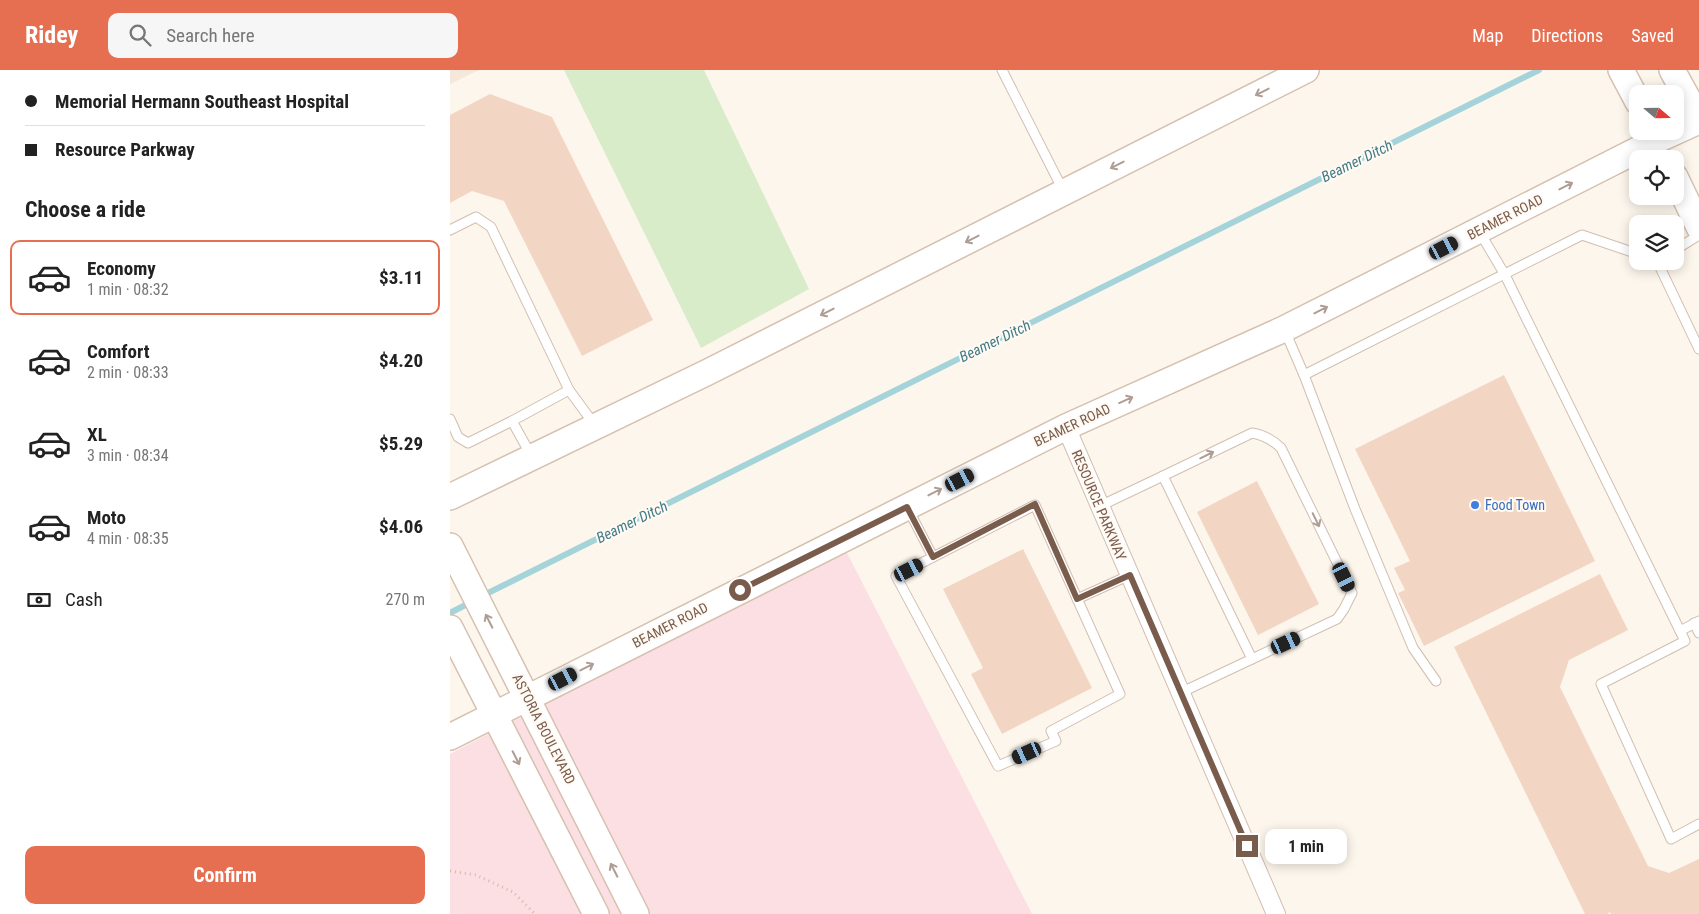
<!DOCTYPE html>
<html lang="en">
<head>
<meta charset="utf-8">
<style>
	body { margin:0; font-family:"Roboto Condensed",sans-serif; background:#f6f6f6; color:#222; height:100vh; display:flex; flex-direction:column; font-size:19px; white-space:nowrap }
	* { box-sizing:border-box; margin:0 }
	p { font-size:16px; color:#767676 }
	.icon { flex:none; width:28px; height:28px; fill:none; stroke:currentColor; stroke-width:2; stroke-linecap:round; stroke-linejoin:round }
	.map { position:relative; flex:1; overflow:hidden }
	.side { display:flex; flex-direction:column; background:#fff; width:450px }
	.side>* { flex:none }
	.guide { display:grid; align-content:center; height:110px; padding:0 25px; background:#fff }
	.needle { width:32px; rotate:110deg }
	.controls { position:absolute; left:1179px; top:15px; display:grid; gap:10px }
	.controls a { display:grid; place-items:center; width:55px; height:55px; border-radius:10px; background:#fff; box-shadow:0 2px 12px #0003; font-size:25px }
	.end { position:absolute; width:22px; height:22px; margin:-11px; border:6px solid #7a5c4d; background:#fff; box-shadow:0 0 0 2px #fff }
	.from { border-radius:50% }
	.bubble { position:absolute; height:35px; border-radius:10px; background:#fff; box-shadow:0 2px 12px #0003; font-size:16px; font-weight:700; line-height:35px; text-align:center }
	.car { position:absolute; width:15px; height:30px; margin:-15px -8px; border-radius:6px; box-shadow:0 0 4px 1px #0007; background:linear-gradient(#222 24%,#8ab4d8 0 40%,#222 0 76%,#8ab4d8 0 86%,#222 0) }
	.guide b { display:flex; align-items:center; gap:18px; height:48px; font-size:19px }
	.guide b+b { border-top:1px solid #e0e0e0 }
	.guide i { width:12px; height:12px; background:#222 }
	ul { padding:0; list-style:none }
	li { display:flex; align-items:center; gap:15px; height:75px; margin:0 10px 8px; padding:0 15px; border:2px solid transparent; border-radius:10px }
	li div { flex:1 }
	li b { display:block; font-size:19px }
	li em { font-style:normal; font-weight:700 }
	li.active { border-color:#e76f51 }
	li>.icon { width:45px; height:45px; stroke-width:1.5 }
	h2 { padding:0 25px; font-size:22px; line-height:60px }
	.pay { display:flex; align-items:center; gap:12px; height:55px; padding:0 25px; font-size:19px }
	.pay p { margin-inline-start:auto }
	.action { display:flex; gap:10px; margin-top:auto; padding:10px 25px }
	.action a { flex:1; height:58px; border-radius:10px; background:#e76f51; color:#fff; font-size:20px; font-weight:700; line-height:58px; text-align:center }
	header { display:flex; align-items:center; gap:30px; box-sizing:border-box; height:70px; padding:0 25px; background:#e76f51; color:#fff }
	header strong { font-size:24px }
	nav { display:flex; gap:28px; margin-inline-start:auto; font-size:18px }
	.search { width:350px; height:45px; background:#f6f6f6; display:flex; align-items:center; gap:12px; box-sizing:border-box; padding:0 18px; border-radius:10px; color:#767676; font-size:19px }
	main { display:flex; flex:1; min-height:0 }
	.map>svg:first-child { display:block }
</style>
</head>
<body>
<header>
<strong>Ridey</strong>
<div class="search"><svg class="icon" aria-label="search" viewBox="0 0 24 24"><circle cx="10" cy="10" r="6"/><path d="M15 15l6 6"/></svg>Search here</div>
<nav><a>Map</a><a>Directions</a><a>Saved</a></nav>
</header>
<main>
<section class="side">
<div class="guide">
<b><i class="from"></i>Memorial Hermann Southeast Hospital</b>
<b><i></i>Resource Parkway</b>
</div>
<h2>Choose a ride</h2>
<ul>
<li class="active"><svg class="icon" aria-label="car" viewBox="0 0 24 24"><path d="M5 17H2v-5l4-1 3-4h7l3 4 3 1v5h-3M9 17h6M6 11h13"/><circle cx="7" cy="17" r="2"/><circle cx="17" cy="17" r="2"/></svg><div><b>Economy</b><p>1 min · 08:32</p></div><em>$3.11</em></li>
<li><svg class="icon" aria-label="car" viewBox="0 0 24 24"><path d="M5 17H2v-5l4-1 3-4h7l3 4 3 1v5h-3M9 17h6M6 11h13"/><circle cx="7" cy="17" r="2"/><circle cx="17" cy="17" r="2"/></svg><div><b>Comfort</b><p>2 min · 08:33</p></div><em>$4.20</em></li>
<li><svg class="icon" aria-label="car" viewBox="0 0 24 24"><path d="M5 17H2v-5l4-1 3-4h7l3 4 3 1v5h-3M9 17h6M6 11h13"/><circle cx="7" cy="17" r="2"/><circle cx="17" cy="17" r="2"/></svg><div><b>XL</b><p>3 min · 08:34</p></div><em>$5.29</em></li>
<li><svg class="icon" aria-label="car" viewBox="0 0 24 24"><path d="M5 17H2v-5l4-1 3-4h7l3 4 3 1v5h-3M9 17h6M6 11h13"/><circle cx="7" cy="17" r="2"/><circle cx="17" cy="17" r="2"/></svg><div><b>Moto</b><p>4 min · 08:35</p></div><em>$4.06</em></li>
</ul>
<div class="pay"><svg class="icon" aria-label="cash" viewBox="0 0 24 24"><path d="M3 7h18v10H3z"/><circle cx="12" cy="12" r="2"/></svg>Cash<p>270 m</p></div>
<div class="action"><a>Confirm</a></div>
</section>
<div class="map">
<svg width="1249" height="844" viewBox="0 0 1249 844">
	<rect width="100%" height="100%" fill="#fdf6ec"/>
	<path fill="#f5e8da" d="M0,0H29L0,14Z"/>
	<path fill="#fbdfe3" d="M395,479L582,844H0V684Z"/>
	<path fill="#d8ecc9" d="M114,0H254L359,219L251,278Z"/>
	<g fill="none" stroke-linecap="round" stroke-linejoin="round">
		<g stroke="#a5d3da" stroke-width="6">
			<path d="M32,526L1089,0"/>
			<path d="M0,543L23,531"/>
		</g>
	</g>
	<g fill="#f3d5c3">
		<path d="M40,24L102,47L203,250L132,286L54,131L22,121L0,133V45Z"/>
		<path d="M1054,305L1145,491L974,576L948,523L955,520L944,498L960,491L905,379Z"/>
		<path d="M807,411L869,534L808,565L747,442Z"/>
		<path d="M573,479L642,618L552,664L521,604L533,598L493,519Z"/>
		<path d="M1150,504L1178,560L1119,590L1110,617L1198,796L1219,803L1249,789V844H1161L1160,842L1157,844H1135L1004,577Z"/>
	</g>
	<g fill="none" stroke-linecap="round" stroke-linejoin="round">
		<defs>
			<g id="lane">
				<path d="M552,0L614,122"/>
				<path d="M0,160L26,147L41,157L119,320L144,354"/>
				<path d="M1029,161L1055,205L1235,571L1151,614L1221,769L1249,754"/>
				<path d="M1225,180L1249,165"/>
				<path d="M1207,191L1249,279"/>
				<path d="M835,261L854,305L905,439L963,578L986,611"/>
				<path d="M854,305L1132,165L1188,184"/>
				<path d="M0,349L8,367L18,373L62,351L82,387"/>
				<path d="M62,351L119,320"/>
				<path d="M713,406L802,363C814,365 822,369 831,378L902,523L894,539L887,549L802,589"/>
				<path d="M585,435L670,624L601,661L606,671L548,696L446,506Z"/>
				<path d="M650,436L713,406L802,589L730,623"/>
				<path d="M458,439L483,487"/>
				<path d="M627,529L680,505"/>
				<path d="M1244,553L1249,563"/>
				<path d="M1230,561L1249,551"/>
			</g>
			<path id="street" d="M616,357L826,844"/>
			<g id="secondary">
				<path d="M1171,0L1188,32"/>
				<path d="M1222,0L1249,49"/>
				<path d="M1225,107L1249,157"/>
				<path d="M0,427L258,302L856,0"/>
				<path d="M0,476L186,844"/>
				<path d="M0,558L146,844"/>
				<path d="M0,667L616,357L834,259L1207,70L1249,51"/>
			</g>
		</defs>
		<use href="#lane" stroke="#d1beb0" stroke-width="11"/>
		<use href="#street" stroke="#d1beb0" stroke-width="20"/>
		<use href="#secondary" stroke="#d6c0b0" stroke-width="28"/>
		<path stroke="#d9b8a5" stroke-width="3" stroke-dasharray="1 4" stroke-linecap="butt" d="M0,801L26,805L63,822L85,844"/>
		<use href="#lane" stroke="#fff" stroke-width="9"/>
		<use href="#street" stroke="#fff" stroke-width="18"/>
		<use href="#secondary" stroke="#fff" stroke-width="25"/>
	</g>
	<defs><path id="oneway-shaft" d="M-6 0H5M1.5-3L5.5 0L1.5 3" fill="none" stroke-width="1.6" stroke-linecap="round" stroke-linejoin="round" transform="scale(1.25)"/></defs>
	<g stroke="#af9d94">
		<use href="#oneway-shaft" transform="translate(812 22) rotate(153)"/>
		<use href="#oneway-shaft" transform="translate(667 95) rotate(153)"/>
		<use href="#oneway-shaft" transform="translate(1116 116) rotate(-27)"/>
		<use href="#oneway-shaft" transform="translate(522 169) rotate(153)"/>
		<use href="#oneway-shaft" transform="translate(871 240) rotate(-27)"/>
		<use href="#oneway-shaft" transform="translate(377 242) rotate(153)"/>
		<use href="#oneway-shaft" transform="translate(676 330) rotate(-24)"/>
		<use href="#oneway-shaft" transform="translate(757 385) rotate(-26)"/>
		<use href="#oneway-shaft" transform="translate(485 422) rotate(-27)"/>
		<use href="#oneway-shaft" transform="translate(866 450) rotate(64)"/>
		<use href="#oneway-shaft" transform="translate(39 551) rotate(-117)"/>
		<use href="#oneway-shaft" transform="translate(137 597) rotate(-27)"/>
		<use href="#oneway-shaft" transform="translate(66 688) rotate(63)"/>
		<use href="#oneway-shaft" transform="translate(164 800) rotate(-117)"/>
	</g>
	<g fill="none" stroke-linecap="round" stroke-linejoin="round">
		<path stroke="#7a5c4d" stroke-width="6" d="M290,520L457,437L483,487L585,434L627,529L680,505L797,776"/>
	</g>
	<circle fill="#3f7fe0" stroke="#fffaf3" stroke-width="2" cx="1025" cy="435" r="5"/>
	<g text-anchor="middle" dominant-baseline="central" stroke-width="4" stroke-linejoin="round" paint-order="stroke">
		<g font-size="14" fill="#7a5c4d" stroke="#fffaf3">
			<text transform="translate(1055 147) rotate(-27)">BEAMER ROAD</text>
			<text transform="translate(622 355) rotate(-25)">BEAMER ROAD</text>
			<text transform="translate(649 435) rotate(67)">RESOURCE PARKWAY</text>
			<text transform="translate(220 555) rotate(-27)">BEAMER ROAD</text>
			<text transform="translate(94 659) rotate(63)">ASTORIA BOULEVARD</text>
		</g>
		<g font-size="14" fill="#366cbe" stroke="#fffaf3" text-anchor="start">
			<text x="1035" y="435">Food Town</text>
		</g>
		<g font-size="15" font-style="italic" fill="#437c86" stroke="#fffaf3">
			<text transform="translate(907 91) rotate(-26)">Beamer Ditch</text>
			<text transform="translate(545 271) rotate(-26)">Beamer Ditch</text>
			<text transform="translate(182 452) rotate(-26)">Beamer Ditch</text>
		</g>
	</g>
</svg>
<div class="controls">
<a><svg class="needle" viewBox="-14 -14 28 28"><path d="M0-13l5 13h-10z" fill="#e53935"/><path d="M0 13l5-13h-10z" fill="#767676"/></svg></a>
<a><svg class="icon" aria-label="locate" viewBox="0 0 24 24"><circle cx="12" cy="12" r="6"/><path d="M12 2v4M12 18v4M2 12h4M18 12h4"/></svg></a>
<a><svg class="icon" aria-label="layers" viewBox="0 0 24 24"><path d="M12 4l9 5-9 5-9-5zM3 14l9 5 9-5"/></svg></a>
</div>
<i class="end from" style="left:290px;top:520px"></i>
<i class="end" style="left:797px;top:776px"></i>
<div class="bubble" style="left:815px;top:759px;width:82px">1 min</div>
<i class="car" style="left:994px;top:178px;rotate:63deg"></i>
<i class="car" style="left:510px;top:410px;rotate:63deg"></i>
<i class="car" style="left:459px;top:500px;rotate:63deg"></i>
<i class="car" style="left:894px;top:507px;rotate:154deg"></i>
<i class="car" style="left:836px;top:573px;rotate:65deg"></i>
<i class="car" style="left:113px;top:609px;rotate:63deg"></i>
<i class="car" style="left:577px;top:683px;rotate:246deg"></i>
</div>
</main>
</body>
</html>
